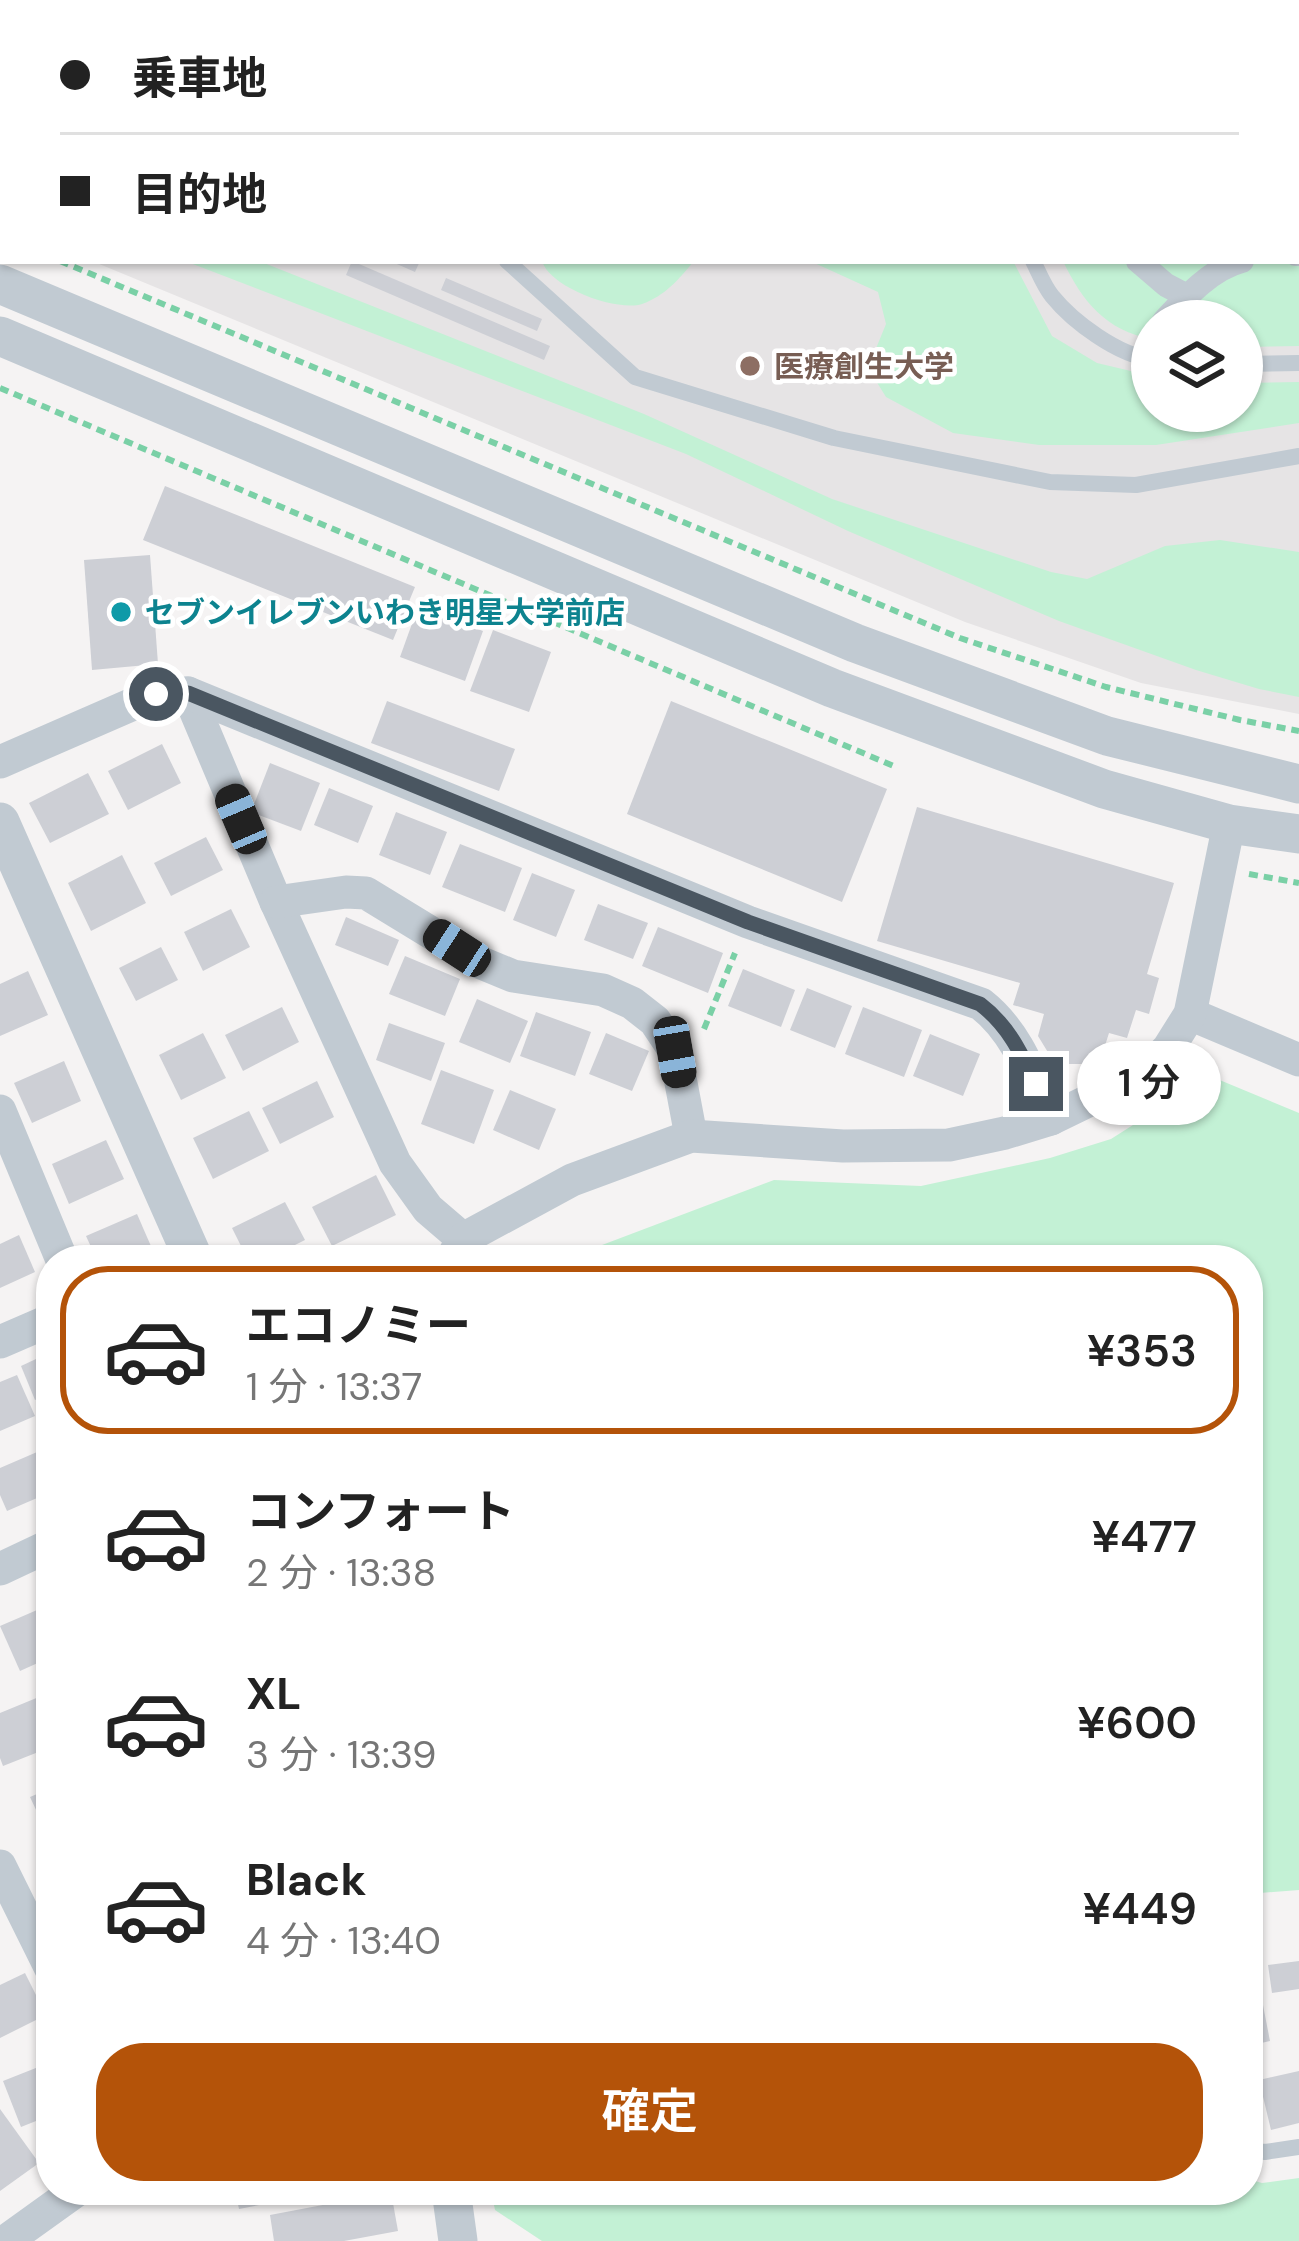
<!DOCTYPE html>
<html lang="ja">
<head>
<meta charset="utf-8">
<style>
	body { margin:0; font-family:"DM Sans","Noto Sans JP",sans-serif; background:#f2f2f2; color:#222; height:100vh; display:flex; flex-direction:column; font-size:45px; white-space:nowrap }
	* { box-sizing:border-box; margin:0 }
	p { font-size:39px; color:#767676 }
	.icon { flex:none; width:66px; height:66px; fill:none; stroke:currentColor; stroke-width:2; stroke-linecap:round; stroke-linejoin:round }
	.map { position:relative; flex:1; overflow:hidden }
	.drawer { position:absolute; left:36px; top:1245px; width:1227px; height:960px; display:flex; flex-direction:column; background:#fff; border-radius:48px; box-shadow:0 3px 9px #0004 }
	.drawer>* { flex:none }
	.banner { position:absolute; left:0px; top:0px; width:1299px; height:264px; box-shadow:0 3px 9px #0004; display:grid; align-content:center; height:264px; padding:0 60px; background:#fff }
	.fabs { position:absolute; left:1131px; top:300px; display:grid; gap:24px }
	.fabs a { display:grid; place-items:center; width:132px; height:132px; border-radius:50%; background:#fff; box-shadow:0 3px 9px #0004; font-size:60px }
	.end { position:absolute; width:54px; height:54px; margin:-27px; border:15px solid #4a5661; background:#fff; box-shadow:0 0 0 6px #fff }
	.from { border-radius:50% }
	.bubble { position:absolute; height:84px; border-radius:42px; background:#fff; box-shadow:0 3px 9px #0004; font-size:39px; font-weight:600; line-height:84px; text-align:center }
	.car { position:absolute; width:36px; height:72px; margin:-36px -18px; border-radius:15px; box-shadow:0 0 9px 3px #0007; background:linear-gradient(#222 24%,#8ab4d8 0 40%,#222 0 76%,#8ab4d8 0 86%,#222 0) }
	.banner b { display:flex; align-items:center; gap:42px; height:114px; font-size:45px }
	.banner b+b { border-top:3px solid #e0e0e0 }
	.banner i { width:30px; height:30px; background:#222 }
	ul { padding:21px 0 0; list-style:none }
	li { display:flex; align-items:center; gap:36px; height:168px; margin:0 24px 18px; padding:0 36px; border:6px solid transparent; border-radius:48px }
	li div { flex:1 }
	li b { display:block; font-size:45px }
	li em { font-style:normal; font-weight:600 }
	li.on { border-color:#b45309 }
	li>.icon { width:108px; height:108px; stroke-width:1.5 }
	.button { display:flex; gap:24px; margin-top:auto; padding:24px 60px }
	.button a { flex:1; height:138px; border-radius:48px; background:#b45309; color:#fff; font-size:48px; font-weight:600; line-height:138px; text-align:center }
	.map>svg:first-child { display:block }
</style>
</head>
<body>
<div class="map">
<svg width="1299" height="2241" viewBox="0 0 1299 2241">
	<rect width="100%" height="100%" fill="#f5f3f3"/>
	<path fill="#e6e4e5" fill-rule="evenodd" d="M3,0H1299V714L1141,683L965,622L92,261H1296V3H3V224L0,223V4ZM1152,321H1242V411H1152Z"/>
	<g fill="#c3f1d5">
		<path d="M98,0H289L286,3H101Z"/>
		<path d="M635,0H1058L1055,3H633Z"/>
		<path d="M1296,62H1299V346L1242,347V321H1152V339C1106,331 1082,301 1063,261H1296Z"/>
		<path d="M185,261H259L644,414L832,499L1051,572L1087,579L1165,546L1220,540L1299,552V697L1259,689L1196,670L1059,621L848,531L686,454Z"/>
		<path d="M542,261H694C679,279 665,296 642,304C618,312 550,288 542,261Z"/>
		<path d="M810,261H1013L1052,336L1097,363L1152,376V411H1242V383L1299,382V423L1156,445H1039L953,433L886,397L868,368L886,324L878,292Z"/>
		<path d="M1210,1076L1299,1113V1890L1248,1894V1260H580L602,1245L774,1180L921,1186L1050,1158L1111,1139Z"/>
		<path d="M1299,2178V2241H542L495,2210L491,2190H1248V2179L1262,2183Z"/>
	</g>
	<g fill="#cdcfd5">
		<path d="M352,261L550,346L544,360L346,275Z"/>
		<path d="M390,261H420L415,272Z"/>
		<path d="M446,278L542,319L537,331L441,290Z"/>
		<path d="M165,486L415,587L393,640L143,540Z"/>
		<path d="M150,555L158,664L92,670L84,560Z"/>
		<path d="M418,607L483,631L465,681L400,657Z"/>
		<path d="M493,630L551,652L529,712L470,691Z"/>
		<path d="M387,701L515,749L499,791L371,743Z"/>
		<path d="M671,701L887,789L842,902L627,814Z"/>
		<path d="M162,744L181,783L128,810L108,771Z"/>
		<path d="M270,763L320,783L301,831L251,812Z"/>
		<path d="M88,773L109,814L50,843L29,803Z"/>
		<path d="M329,788L373,806L358,843L314,825Z"/>
		<path d="M917,807L1174,883L1147,974L1159,978L1149,1014L1136,1010L1127,1038L1109,1033L1102,1055L1086,1064H1066L1049,1054L1038,1036L1044,1014L1013,1005L1020,983L877,941Z"/>
		<path d="M396,812L447,832L430,875L379,855Z"/>
		<path d="M206,837L223,870L171,896L154,863Z"/>
		<path d="M460,844L522,868L505,912L442,887Z"/>
		<path d="M122,855L146,903L91,931L68,883Z"/>
		<path d="M532,873L575,890L556,937L513,920Z"/>
		<path d="M598,904L648,923L633,959L584,940Z"/>
		<path d="M231,909L250,947L203,971L184,932Z"/>
		<path d="M346,917L399,940L388,966L335,945Z"/>
		<path d="M658,927L723,953L708,993L642,966Z"/>
		<path d="M161,947L178,980L136,1001L119,968Z"/>
		<path d="M405,956L460,979L445,1016L389,994Z"/>
		<path d="M743,969L795,990L781,1027L728,1006Z"/>
		<path d="M28,971L48,1015L0,1036V984Z"/>
		<path d="M807,988L852,1006L835,1048L790,1030Z"/>
		<path d="M477,999L528,1021L510,1063L459,1042Z"/>
		<path d="M282,1007L299,1042L243,1071L225,1035Z"/>
		<path d="M863,1007L922,1030L904,1077L845,1054Z"/>
		<path d="M536,1012L591,1032L575,1076L520,1056Z"/>
		<path d="M389,1023L445,1043L431,1081L376,1060Z"/>
		<path d="M203,1033L226,1078L181,1100L159,1055Z"/>
		<path d="M606,1033L649,1051L632,1091L589,1074Z"/>
		<path d="M930,1034L980,1054L963,1096L913,1076Z"/>
		<path d="M64,1061L81,1101L32,1123L14,1083Z"/>
		<path d="M441,1070L494,1090L474,1144L421,1124Z"/>
		<path d="M317,1081L334,1117L280,1144L262,1108Z"/>
		<path d="M510,1090L556,1109L539,1150L493,1130Z"/>
		<path d="M249,1111L269,1151L213,1179L193,1138Z"/>
		<path d="M106,1140L124,1179L69,1204L52,1164Z"/>
		<path d="M376,1175L396,1215L332,1246L312,1207Z"/>
		<path d="M285,1202L305,1240L265,1260H248L232,1228Z"/>
		<path d="M137,1214L157,1260H97L86,1236Z"/>
		<path d="M19,1235L35,1272L0,1288V1244Z"/>
		<path d="M51,1352V1393L35,1400L21,1366Z"/>
		<path d="M17,1375L35,1416L0,1431V1382Z"/>
		<path d="M44,1449L51,1464V1492L7,1511L0,1495V1468Z"/>
		<path d="M51,1604V1657L20,1671L0,1626Z"/>
		<path d="M51,1692V1747L3,1766L0,1758V1713Z"/>
		<path d="M51,1788V1842L30,1797Z"/>
		<path d="M1253,1954L1270,2041L1248,2046V1955Z"/>
		<path d="M1299,1961V1989L1272,1993L1268,1965Z"/>
		<path d="M25,1973L46,2015L0,2038V1985Z"/>
		<path d="M51,2062V2115L21,2127L3,2081Z"/>
		<path d="M1299,2071V2123L1271,2130L1259,2080Z"/>
		<path d="M0,2109L39,2163L0,2191Z"/>
		<path d="M235,2190H325V2192L239,2209Z"/>
		<path d="M391,2192L398,2231L344,2241H274L270,2215Z"/>
	</g>
	<g fill="none" stroke-linecap="round" stroke-linejoin="round">
		<g stroke="#7ad0a6" stroke-width="6" stroke-dasharray="9 6" stroke-linecap="butt">
			<path d="M19,3L21,0"/>
			<path d="M0,236L3,237"/>
			<path d="M60,261L960,638L1106,687L1240,720L1299,731"/>
			<path d="M0,388L896,767"/>
			<path d="M1249,874L1299,883"/>
			<path d="M704,1029L735,953"/>
		</g>
		<g stroke="#c1cad2" stroke-width="16">
			<path d="M1022,3V0"/>
			<path d="M0,45L3,46"/>
			<path d="M507,261L635,377L834,438L1050,482L1136,485L1299,456"/>
			<path d="M1033,261C1039,273 1044,286 1052,296C1073,322 1119,356 1152,359"/>
			<path d="M1242,364L1299,363"/>
			<path d="M1248,2150L1265,2152L1299,2147"/>
		</g>
		<g stroke="#c1cad2" stroke-width="24">
			<path d="M1296,254H1299"/>
			<path d="M1138,261L1166,285L1187,296"/>
			<path d="M1164,321C1186,297 1211,269 1242,261"/>
			<path d="M1147,347L1152,338"/>
		</g>
		<g stroke="#c1cad2" stroke-width="33">
			<path d="M188,693L276,902L395,1163L428,1209L463,1239"/>
			<path d="M0,762L156,694L188,693L748,922L981,1004C1018,1033 1032,1077 1051,1119"/>
			<path d="M276,902L346,892L366,893L479,962L513,976L603,990L632,1003L655,1021L675,1051L691,1136"/>
			<path d="M1190,1014L1299,1060"/>
			<path d="M0,1111L62,1260"/>
			<path d="M451,1260L463,1239L572,1180L691,1136L843,1146L949,1145L1005,1133L1051,1119L1123,1084L1148,1069L1168,1049L1190,1014L1229,824"/>
			<path d="M0,1342L51,1320"/>
			<path d="M0,1569L51,1545"/>
			<path d="M0,1866L51,1969"/>
			<path d="M6,2241L77,2190"/>
		</g>
		<g stroke="#c1cad2" stroke-width="39">
			<path d="M0,284L855,643L1107,736L1299,784"/>
			<path d="M0,336L832,688L1104,789L1229,824L1299,834"/>
			<path d="M0,822L194,1260"/>
			<path d="M451,2190L458,2241"/>
		</g>
	</g>
	<g fill="none" stroke-linecap="round" stroke-linejoin="round">
		<path stroke="#4a5661" stroke-width="15" d="M156,694L188,693L748,922L980,1004C1008,1025 1021,1053 1036,1084"/>
	</g>
	<circle fill="#8d6e63" stroke="#fff" stroke-width="4.5" cx="750" cy="366" r="12"/>
	<circle fill="#0f9aa8" stroke="#fff" stroke-width="4.5" cx="121" cy="612" r="12"/>
	<g text-anchor="middle" dominant-baseline="central" stroke-width="9" stroke-linejoin="round" paint-order="stroke">
		<g font-size="30" font-weight="bold" fill="#785e54" stroke="#fff" text-anchor="start">
			<text x="774" y="366">医療創生大学</text>
		</g>
		<g font-size="30" font-weight="bold" fill="#0d838f" stroke="#fff" text-anchor="start">
			<text x="145" y="612">セブンイレブンいわき明星大学前店</text>
		</g>
	</g>
</svg>
<div class="fabs">
<a><svg class="icon" aria-label="layers" viewBox="0 0 24 24"><path d="M12 4l9 5-9 5-9-5zM3 14l9 5 9-5"/></svg></a>
</div>
<i class="end from" style="left:156px;top:694px"></i>
<i class="end" style="left:1036px;top:1084px"></i>
<div class="bubble" style="left:1077px;top:1041px;width:144px">1 分</div>
<i class="car" style="left:241px;top:819px;rotate:337deg"></i>
<i class="car" style="left:457px;top:948px;rotate:303deg"></i>
<i class="car" style="left:675px;top:1052px;rotate:170deg"></i>
<div class="banner">
<b><i class="from"></i>乗車地</b>
<b><i></i>目的地</b>
</div>
<section class="drawer">
<ul>
<li class="on"><svg class="icon" aria-label="car" viewBox="0 0 24 24"><path d="M5 17H2v-5l4-1 3-4h7l3 4 3 1v5h-3M9 17h6M6 11h13"/><circle cx="7" cy="17" r="2"/><circle cx="17" cy="17" r="2"/></svg><div><b>エコノミー</b><p>1 分 · 13:37</p></div><em>¥353</em></li>
<li><svg class="icon" aria-label="car" viewBox="0 0 24 24"><path d="M5 17H2v-5l4-1 3-4h7l3 4 3 1v5h-3M9 17h6M6 11h13"/><circle cx="7" cy="17" r="2"/><circle cx="17" cy="17" r="2"/></svg><div><b>コンフォート</b><p>2 分 · 13:38</p></div><em>¥477</em></li>
<li><svg class="icon" aria-label="car" viewBox="0 0 24 24"><path d="M5 17H2v-5l4-1 3-4h7l3 4 3 1v5h-3M9 17h6M6 11h13"/><circle cx="7" cy="17" r="2"/><circle cx="17" cy="17" r="2"/></svg><div><b>XL</b><p>3 分 · 13:39</p></div><em>¥600</em></li>
<li><svg class="icon" aria-label="car" viewBox="0 0 24 24"><path d="M5 17H2v-5l4-1 3-4h7l3 4 3 1v5h-3M9 17h6M6 11h13"/><circle cx="7" cy="17" r="2"/><circle cx="17" cy="17" r="2"/></svg><div><b>Black</b><p>4 分 · 13:40</p></div><em>¥449</em></li>
</ul>
<div class="button"><a>確定</a></div>
</section>
</div>
</body>
</html>
